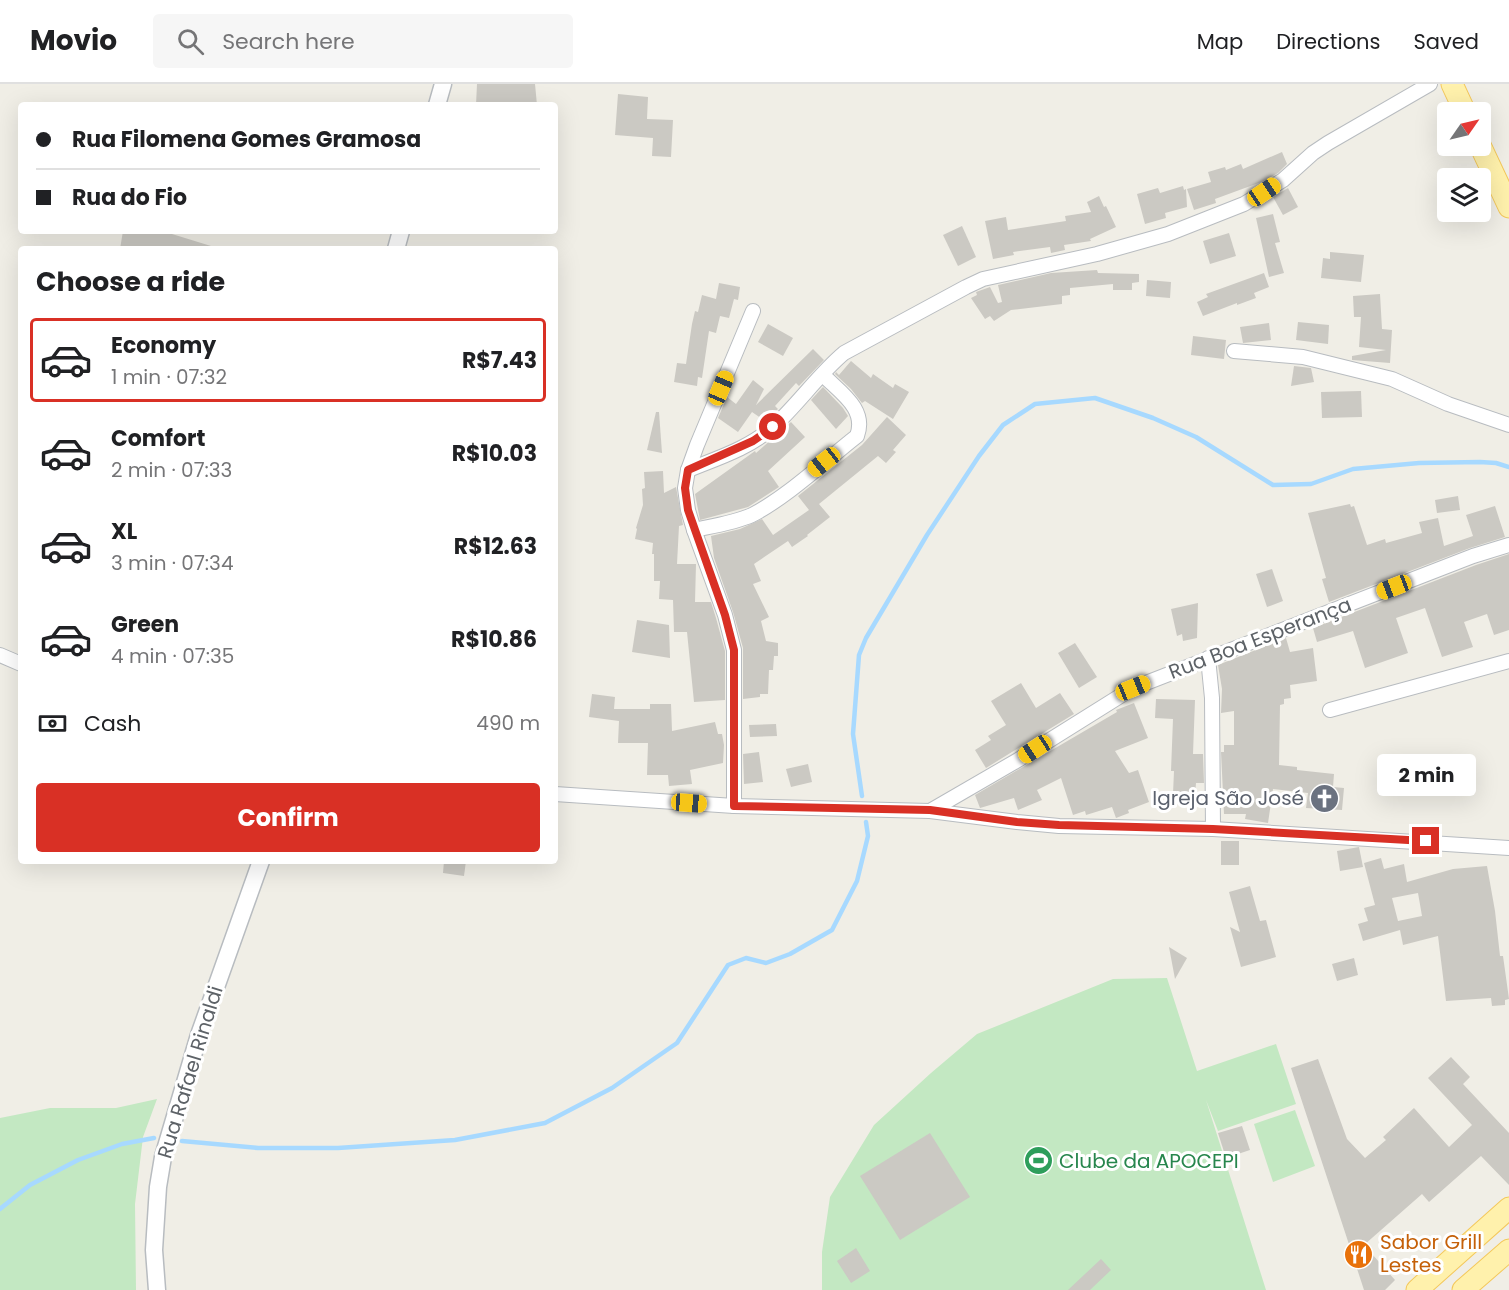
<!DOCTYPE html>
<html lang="en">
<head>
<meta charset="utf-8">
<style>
	body { margin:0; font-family:Poppins,sans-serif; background:#f6f6f6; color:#202124; height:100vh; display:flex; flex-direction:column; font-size:22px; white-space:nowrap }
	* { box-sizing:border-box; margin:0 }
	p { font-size:20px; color:#757577 }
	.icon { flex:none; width:33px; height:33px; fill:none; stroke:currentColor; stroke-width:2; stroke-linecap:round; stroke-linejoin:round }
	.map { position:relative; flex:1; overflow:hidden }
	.sheet { position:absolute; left:18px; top:162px; width:540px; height:618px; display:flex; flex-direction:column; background:#fff; border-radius:6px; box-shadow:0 6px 24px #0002 }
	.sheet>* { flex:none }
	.guide { position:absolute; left:18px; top:18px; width:540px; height:132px; border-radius:6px; box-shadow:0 6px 24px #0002; display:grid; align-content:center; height:132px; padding:0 18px; background:#fff }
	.needle { width:39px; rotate:56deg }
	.tools { position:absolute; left:1437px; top:18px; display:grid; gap:12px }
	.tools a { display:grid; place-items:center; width:54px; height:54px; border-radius:6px; background:#fff; box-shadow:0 6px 24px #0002; font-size:30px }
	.end { position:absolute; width:27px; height:27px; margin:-14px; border:8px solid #d93025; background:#fff; box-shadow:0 0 0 3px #fff }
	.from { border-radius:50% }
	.bubble { position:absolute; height:42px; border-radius:6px; background:#fff; box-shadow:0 6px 24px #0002; font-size:20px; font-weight:700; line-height:42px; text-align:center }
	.car { position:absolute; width:18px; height:36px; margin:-18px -9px; border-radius:8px; box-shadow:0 0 4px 2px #0007; background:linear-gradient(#f5c518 24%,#345 0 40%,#f5c518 0 76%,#345 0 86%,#f5c518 0) }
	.guide b { display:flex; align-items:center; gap:21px; height:57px; font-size:22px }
	.guide b+b { border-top:2px solid #e0e0e0 }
	.guide i { width:15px; height:15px; background:#202124 }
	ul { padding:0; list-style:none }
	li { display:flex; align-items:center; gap:18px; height:84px; margin:0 12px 9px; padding:0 6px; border:3px solid transparent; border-radius:6px }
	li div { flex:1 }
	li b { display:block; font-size:22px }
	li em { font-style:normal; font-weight:700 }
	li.current { border-color:#d93025 }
	li>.icon { width:54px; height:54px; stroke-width:1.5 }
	h2 { padding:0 18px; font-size:27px; line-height:72px }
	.pay { display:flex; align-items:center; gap:15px; height:66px; padding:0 18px; font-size:22px }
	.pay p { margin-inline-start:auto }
	.button { display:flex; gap:12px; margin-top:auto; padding:12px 18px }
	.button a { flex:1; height:69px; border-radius:6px; background:#d93025; color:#fff; font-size:24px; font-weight:700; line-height:69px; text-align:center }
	header { display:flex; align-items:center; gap:36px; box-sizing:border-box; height:84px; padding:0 30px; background:#fff; border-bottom:2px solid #e0e0e0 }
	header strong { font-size:28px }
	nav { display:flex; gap:33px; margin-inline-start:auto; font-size:21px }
	.search { width:420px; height:54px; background:#f6f6f6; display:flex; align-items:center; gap:15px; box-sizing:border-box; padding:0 21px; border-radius:6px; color:#757577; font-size:22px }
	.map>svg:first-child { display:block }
</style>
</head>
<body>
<header>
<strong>Movio</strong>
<div class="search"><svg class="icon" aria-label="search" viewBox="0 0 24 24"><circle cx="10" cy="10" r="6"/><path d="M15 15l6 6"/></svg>Search here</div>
<nav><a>Map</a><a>Directions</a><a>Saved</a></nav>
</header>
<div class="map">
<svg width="1509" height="1206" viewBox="0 0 1509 1206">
	<rect width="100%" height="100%" fill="#f0eee6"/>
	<g fill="#c3e8c2">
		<path d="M1167,894L1197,987L1276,960L1296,1020L1218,1047L1206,1016L1266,1206H822V1168L830,1113L874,1041L931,989L977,950L1113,895Z"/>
		<path d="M157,1015L143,1053L135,1120L136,1206H0V1034L50,1024H116Z"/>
		<path d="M1295,1026L1315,1082L1273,1098L1254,1040Z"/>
	</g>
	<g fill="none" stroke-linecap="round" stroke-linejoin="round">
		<g stroke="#a7d9ff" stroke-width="4.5">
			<path d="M862,712L853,650L859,571L866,554L927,451L979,372L1003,341L1035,320L1095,314L1153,334L1196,353L1273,401L1311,400L1353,385L1419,379L1480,378L1496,379L1509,383"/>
			<path d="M182,1057L258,1064H338L455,1056L545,1039L612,1004L677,959L728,881L746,874L766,879L790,870L832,846L857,797L868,752L866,738"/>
			<path d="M0,1125L30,1101L78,1076L122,1060L154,1054"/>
		</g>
	</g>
	<g fill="#cbc9c3" fill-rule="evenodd">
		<path d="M477,0H535L537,21H476Z"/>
		<path d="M618,10L648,13L647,35L673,36L671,73L652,72L653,54L615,51Z"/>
		<path d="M1282,68L1287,80L1278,89L1264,97L1215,115L1216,119L1194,126L1187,105L1211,98L1208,88L1225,83L1226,86L1241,80L1243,85Z"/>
		<path d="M1183,102L1184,106L1186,105L1187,123L1165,129L1166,134L1145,140L1137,110L1158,104L1160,109Z"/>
		<path d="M1288,104L1298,123L1283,131L1273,113Z"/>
		<path d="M1099,112L1104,123L1106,122L1116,143L1090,155L1091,157L1064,161L1065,166L1051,169L1050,163L1013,168L1014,171L993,175L985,137L1006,133L1008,146L1066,137L1065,132L1091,128L1087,118Z"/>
		<path d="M1273,130L1280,158L1275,159L1284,189L1269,193L1256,134Z"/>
		<path d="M962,142L976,173L958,182L943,151Z"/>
		<path d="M123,147H154L172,150L211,162V165H120Z"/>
		<path d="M1229,149L1236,172L1210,180L1203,157Z"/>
		<path d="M1330,168L1364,171L1361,198L1321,194L1323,174L1330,175Z"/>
		<path d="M1097,186L1098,189L1139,190V198L1132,199V206H1113V200L1070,204V211L1062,212V220L1011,226L994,237L990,232L985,235L971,214L977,211L976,208L990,203L998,219L1002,218L998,201L1051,189Z"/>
		<path d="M1264,189L1269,203L1254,209L1256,214L1237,221V219L1203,232L1197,218L1208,213L1206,210Z"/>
		<path d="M1147,196L1171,198L1170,214L1146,212Z"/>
		<path d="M719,199L740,203L738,216L734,215L729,234L720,232L716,249L709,247L702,294L698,293L697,302L674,298L677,279L686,280L692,240L695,227L698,228L702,211L716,215Z"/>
		<path d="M1380,210L1382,245L1392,246L1390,279L1352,276V272L1386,266L1359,263L1361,233H1354L1353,212Z"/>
		<path d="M1298,238L1329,241L1328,260L1296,256Z"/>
		<path d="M1269,239L1271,256L1243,259L1240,243Z"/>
		<path d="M768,240L793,254L783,272L758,258Z"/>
		<path d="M1193,252L1226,256L1224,275L1191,271Z"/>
		<path d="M813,265L824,276L799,302L796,299L775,322L778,325L765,337L752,328L738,348L718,334L727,313L736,320L753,296L764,305L756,321Z"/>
		<path d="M851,277L871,294L873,290L893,304L895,300L909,308L893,335L865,317L862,319L851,305L835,290L836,288L839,291Z"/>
		<path d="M1294,282L1311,284L1314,298L1291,302Z"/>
		<path d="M823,303L843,324L848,332L836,345L811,316Z"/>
		<path d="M1361,307L1362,333L1322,334L1321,308Z"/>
		<path d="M656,328H659L662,369L647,366Z"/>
		<path d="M887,333L906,351L893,366L896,368L886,379L878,372L819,420L830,433L807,451L808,452L792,463L788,457L754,480L761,497L753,500L769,533L761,537L766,557L778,559V572H774L773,586H769L768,610H760V613L743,615V564L733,528L714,474L711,452L740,445L762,435L773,451L809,426L798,412L862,361Z"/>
		<path d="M791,338L805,353L768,387L779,403L748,423L700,436L695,410L755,367L756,369Z"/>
		<path d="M663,387L664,409L676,403L683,441L679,442L677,480H696L695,518H711L716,534L725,567V616L694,618L687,548H674L673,516L659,515L660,497H654V470H652L653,459L635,455L637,445L636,444L643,421L642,405L645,404L644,388Z"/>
		<path d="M1458,412L1460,426L1437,429L1435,416Z"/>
		<path d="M1350,420L1351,423L1354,422L1367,461L1385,455L1386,459L1422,449L1419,438L1438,434L1444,462L1473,452L1466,431L1495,422L1505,453L1470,464L1329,518L1322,495L1326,494L1308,429Z"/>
		<path d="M1509,470V546L1494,551L1487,530L1464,538L1473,563L1442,573L1425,524L1396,534L1408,569L1365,584L1353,547L1317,558L1313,544L1476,481Z"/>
		<path d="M1272,485L1283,517L1267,523L1256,490Z"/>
		<path d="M1198,519L1197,554L1183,557L1182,550L1177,552L1171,525Z"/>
		<path d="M637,536L669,541L670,574L632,568Z"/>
		<path d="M1286,554L1290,568L1313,564L1317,597L1290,601L1291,614L1284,615V620L1280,621L1279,681L1297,683V686L1334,690L1333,703L1344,704L1342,726L1306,724L1308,709L1273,705L1268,739L1245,735L1246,730H1224L1221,668H1224V661H1234V627L1221,629L1222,605L1218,581Z"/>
		<path d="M1075,559L1097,593L1079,604L1058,569Z"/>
		<path d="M1021,599L1036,624L1060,609L1074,630L986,684L975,666L991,656L988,652L1006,641L991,617Z"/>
		<path d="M592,610L615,613L614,625H650V620H671L672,647L715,638L718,650H722L724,661L723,679L690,686L692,700L669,702L668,691H647L648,659H618L619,637L589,633Z"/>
		<path d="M1156,615L1195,616L1193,670H1203L1204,699H1196L1195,711L1173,710L1174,687H1171L1173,635L1155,634Z"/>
		<path d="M1134,619L1148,654L1115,667L1129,689L1138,686L1149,718L1128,726L1129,729L1116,734L1112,723L1086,731L1085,727L1073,731L1061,694L1037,706L1042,716L1018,726L1014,714L980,724L975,711L1117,628L1116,626Z"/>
		<path d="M776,640L777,652L750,653L749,641Z"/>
		<path d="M759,668L763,698L744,700L743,670Z"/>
		<path d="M808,680L812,698L791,703L786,685Z"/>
		<rect x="1221" y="757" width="18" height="24"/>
		<path d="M1359,763L1363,783L1340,787L1337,767Z"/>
		<path d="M1381,774L1384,785L1404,780L1407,798L1453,785L1487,782L1495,827L1500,872H1503L1509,915L1505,916V921L1492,922L1491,914L1446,917L1438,852L1403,861L1400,846L1363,857L1358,840L1368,837L1364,824L1375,821L1364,779ZM1418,809L1422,832L1398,837L1392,814Z"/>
		<path d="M444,777H466L464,792L443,789Z"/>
		<path d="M1250,802L1260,837L1266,836L1276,873L1241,883L1230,843L1240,848L1229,808Z"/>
		<path d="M1169,863L1187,874L1175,895Z"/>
		<path d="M1354,874L1358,891L1337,897L1332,880Z"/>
		<path d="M1451,973L1470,993L1463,1000L1509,1049V1101L1481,1072L1429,1118L1422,1110L1364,1161L1395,1196L1385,1206H1364L1291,984L1318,975L1347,1055L1365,1074L1386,1056L1383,1053L1414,1024L1449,1063L1472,1041L1428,994Z"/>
		<path d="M1242,1042L1250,1066L1226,1074L1218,1049Z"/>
		<path d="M930,1049L970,1113L900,1156L860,1092Z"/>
		<path d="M856,1164L870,1187L851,1199L837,1177Z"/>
		<path d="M1101,1175L1111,1186L1090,1206H1068Z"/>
	</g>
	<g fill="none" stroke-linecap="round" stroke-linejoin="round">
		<defs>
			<g id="minor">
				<path d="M1234,267L1303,273L1392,295L1448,320L1509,341"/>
				<path d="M688,386C718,374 750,364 774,342C799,319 818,291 844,269L966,203L983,195L1097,170L1168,150L1244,120L1283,96L1313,69L1328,59L1430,0"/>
				<path d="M694,446C713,442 734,439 752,431C787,413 825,377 857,352C867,325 841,309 823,291"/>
				<path d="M0,571L21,580"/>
				<path d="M1208,574L1212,614L1213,745"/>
				<path d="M1330,626L1509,577"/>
				<path d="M555,710L734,722L930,727L1017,738L1059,742L1213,745L1509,764"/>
				<path d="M734,722V566L725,531L694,446L688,426L685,404L688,386L697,361L753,227"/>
				<path d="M930,727L1018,676L1133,604L1473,472L1509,461"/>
			</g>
			<g id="tertiary">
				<path d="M437,21L443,0"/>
				<path d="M396,165L401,147"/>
				<path d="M157,1206L154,1166L158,1103L163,1073L199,951L261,777"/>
			</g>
			<g id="primary">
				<path d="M1452,0L1465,28"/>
				<path d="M1480,61L1509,123"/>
				<path d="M1417,1206L1509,1124"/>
				<path d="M1463,1206L1509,1166"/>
			</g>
		</defs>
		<use href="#minor" stroke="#b8bcc0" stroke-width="16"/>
		<use href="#tertiary" stroke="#b8bcc0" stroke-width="19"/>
		<use href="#primary" stroke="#f4c85b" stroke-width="23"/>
		<use href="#minor" stroke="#fff" stroke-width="14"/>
		<use href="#tertiary" stroke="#fff" stroke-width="16"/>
		<use href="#primary" stroke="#fff1ac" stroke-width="21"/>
	</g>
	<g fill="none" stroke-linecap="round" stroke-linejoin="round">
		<path stroke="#d93025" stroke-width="8" d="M773,343L753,357L688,386L685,404L688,426L725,531L734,566V722L930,726L1017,738L1059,741L1213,745L1426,757"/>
	</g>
	<defs>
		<symbol id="church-disc" viewBox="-11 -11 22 22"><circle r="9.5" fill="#6b7280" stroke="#fff"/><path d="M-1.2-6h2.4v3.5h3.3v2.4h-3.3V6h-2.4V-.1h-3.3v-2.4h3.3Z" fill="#fff"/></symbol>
		<symbol id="stadium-disc" viewBox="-11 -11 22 22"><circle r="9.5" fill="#2e9e5b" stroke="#fff"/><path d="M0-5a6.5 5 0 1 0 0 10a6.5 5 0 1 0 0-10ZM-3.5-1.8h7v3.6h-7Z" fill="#fff"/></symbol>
		<symbol id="restaurant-disc" viewBox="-11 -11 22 22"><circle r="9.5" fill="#e8710a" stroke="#fff"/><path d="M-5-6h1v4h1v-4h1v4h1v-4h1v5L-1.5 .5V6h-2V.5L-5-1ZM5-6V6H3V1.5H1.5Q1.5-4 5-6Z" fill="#fff"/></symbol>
	</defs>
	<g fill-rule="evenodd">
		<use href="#church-disc" x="1308" y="698" width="33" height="33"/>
		<use href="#stadium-disc" x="1022" y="1060" width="33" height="33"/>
		<use href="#restaurant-disc" x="1342" y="1154" width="33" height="33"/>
	</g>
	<g text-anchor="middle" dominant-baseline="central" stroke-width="6" stroke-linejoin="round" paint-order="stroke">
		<g font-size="20" fill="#5d6267" stroke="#fff">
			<text transform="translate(1260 554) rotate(-21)">Rua Boa Esperança</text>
			<text transform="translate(190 988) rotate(-73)">Rua Rafael Rinaldi</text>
		</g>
		<g font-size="20" fill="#5b616d" stroke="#fff" text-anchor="end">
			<text x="1304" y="714">Igreja São José</text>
		</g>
		<g font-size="20" fill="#27864d" stroke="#fff" text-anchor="start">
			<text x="1059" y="1077">Clube da APOCEPI</text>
		</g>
		<g font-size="20" fill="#c56008" stroke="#fff" text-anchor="start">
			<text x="1380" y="1158">Sabor Grill<tspan x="1380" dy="23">Lestes</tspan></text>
		</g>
	</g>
</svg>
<div class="tools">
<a><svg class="needle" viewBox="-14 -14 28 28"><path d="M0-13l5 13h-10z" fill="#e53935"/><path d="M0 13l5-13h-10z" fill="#757577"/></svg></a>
<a><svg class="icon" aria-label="layers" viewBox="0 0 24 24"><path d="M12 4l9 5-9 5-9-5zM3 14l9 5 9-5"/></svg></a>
</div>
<i class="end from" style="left:773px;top:343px"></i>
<i class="end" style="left:1426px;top:757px"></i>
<div class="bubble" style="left:1377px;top:670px;width:99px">2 min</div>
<i class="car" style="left:1264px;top:108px;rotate:56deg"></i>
<i class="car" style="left:721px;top:304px;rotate:23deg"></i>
<i class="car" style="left:824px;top:378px;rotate:232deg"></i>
<i class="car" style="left:1394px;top:503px;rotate:249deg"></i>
<i class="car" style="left:1133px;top:604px;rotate:68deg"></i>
<i class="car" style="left:1035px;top:665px;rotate:237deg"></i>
<i class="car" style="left:689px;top:719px;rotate:94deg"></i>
<div class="guide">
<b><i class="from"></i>Rua Filomena Gomes Gramosa</b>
<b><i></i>Rua do Fio</b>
</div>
<section class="sheet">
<h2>Choose a ride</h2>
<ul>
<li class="current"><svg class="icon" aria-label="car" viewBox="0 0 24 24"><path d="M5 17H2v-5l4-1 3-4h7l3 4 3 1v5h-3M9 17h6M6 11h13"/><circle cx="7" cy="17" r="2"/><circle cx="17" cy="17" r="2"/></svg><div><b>Economy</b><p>1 min · 07:32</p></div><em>R$7.43</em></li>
<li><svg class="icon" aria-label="car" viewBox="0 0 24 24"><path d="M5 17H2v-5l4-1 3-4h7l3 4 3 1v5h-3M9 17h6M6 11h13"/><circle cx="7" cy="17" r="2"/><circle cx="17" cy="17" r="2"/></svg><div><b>Comfort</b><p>2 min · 07:33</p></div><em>R$10.03</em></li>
<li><svg class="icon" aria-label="car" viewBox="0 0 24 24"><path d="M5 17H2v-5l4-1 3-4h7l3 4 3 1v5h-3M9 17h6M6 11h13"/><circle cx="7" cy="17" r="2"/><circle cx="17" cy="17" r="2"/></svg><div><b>XL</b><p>3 min · 07:34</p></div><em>R$12.63</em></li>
<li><svg class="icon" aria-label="car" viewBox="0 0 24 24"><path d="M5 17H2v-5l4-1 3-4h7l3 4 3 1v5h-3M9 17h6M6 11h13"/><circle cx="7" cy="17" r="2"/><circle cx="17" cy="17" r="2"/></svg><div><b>Green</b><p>4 min · 07:35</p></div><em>R$10.86</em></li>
</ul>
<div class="pay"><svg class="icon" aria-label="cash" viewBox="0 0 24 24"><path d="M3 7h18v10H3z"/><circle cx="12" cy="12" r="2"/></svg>Cash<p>490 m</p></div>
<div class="button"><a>Confirm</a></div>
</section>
</div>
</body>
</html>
